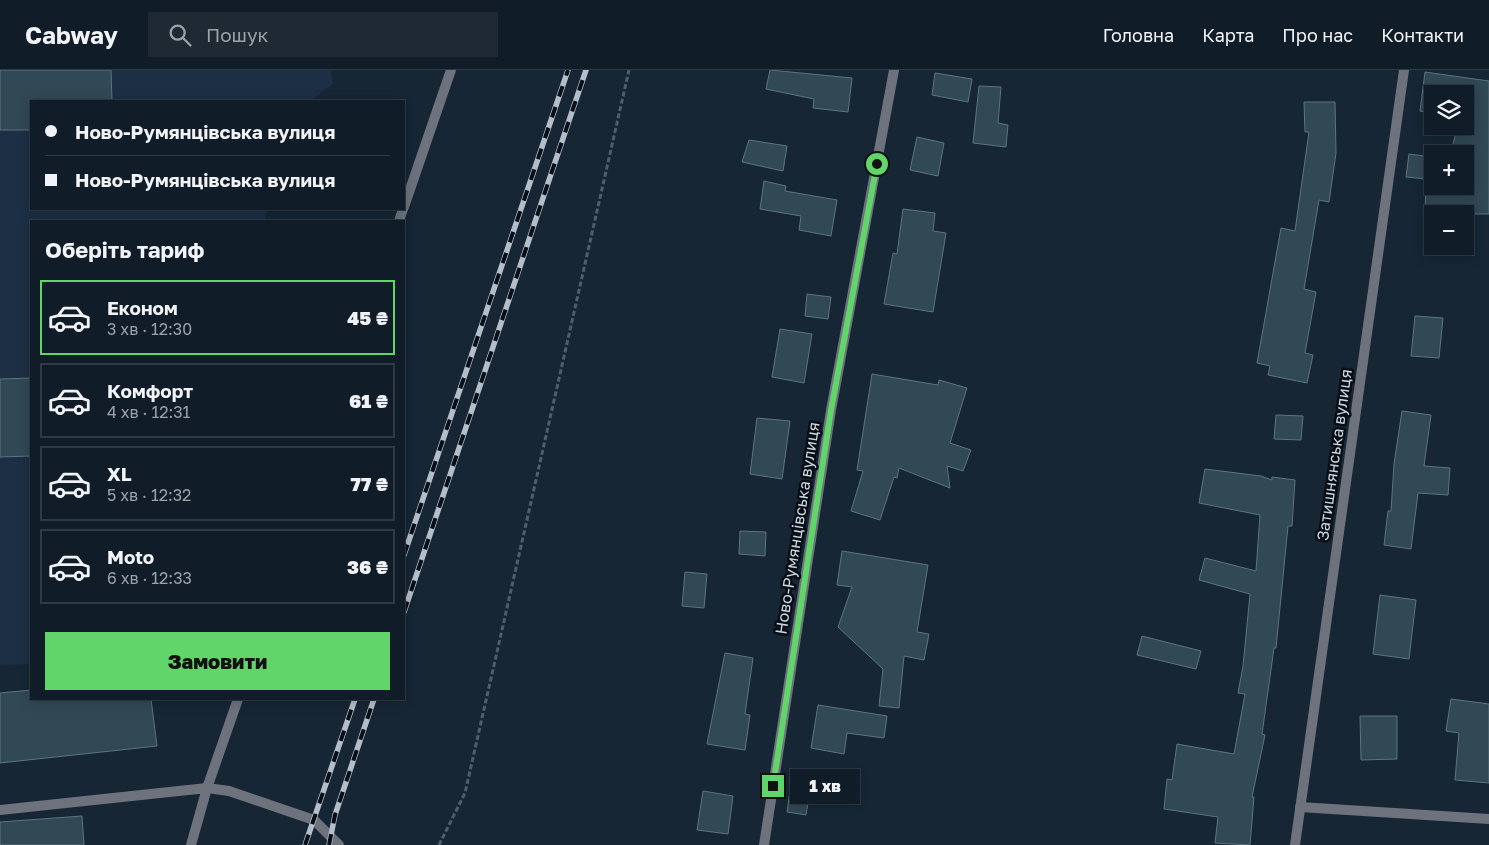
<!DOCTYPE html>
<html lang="uk">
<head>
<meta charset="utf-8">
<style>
	body { margin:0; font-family:"Golos Text",sans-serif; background:#1e2934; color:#f1f3f6; height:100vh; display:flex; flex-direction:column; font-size:19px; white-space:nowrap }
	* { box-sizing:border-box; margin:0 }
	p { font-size:16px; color:#9ca1a8 }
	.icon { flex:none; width:28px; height:28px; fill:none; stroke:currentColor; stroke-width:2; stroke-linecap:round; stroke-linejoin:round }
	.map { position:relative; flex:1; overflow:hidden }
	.panel { position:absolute; left:30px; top:150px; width:375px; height:480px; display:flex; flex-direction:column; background:#101c28; border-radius:0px; box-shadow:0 2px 12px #0003,0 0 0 1px #303a45 }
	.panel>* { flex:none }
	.guide { position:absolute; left:30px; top:30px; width:375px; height:110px; border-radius:0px; box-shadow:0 2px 12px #0003,0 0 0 1px #303a45; display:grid; align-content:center; height:110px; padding:0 15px; background:#101c28 }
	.fabs { position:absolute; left:1424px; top:15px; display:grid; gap:10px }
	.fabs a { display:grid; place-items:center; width:50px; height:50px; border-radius:0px; background:#101c28; box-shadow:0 2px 12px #0003,0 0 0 1px #303a45; font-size:25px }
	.end { position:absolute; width:22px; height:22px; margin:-11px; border:6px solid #61d56a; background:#111; box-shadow:0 0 0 2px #111 }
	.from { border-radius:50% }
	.bubble { position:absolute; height:35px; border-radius:0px; background:#101c28; box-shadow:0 2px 12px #0003,0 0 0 1px #303a45; font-size:16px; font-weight:800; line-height:35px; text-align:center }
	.guide b { display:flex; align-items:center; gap:18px; height:48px; font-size:19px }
	.guide b+b { border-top:1px solid #303a45 }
	.guide i { width:12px; height:12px; background:#f1f3f6 }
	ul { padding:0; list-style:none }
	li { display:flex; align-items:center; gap:15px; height:75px; margin:0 10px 8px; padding:0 5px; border:2px solid #303a45; border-radius:0px }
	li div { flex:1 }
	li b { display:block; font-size:19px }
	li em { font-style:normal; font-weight:800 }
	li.selected { border-color:#61d56a }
	li>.icon { width:45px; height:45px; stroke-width:1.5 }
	h2 { padding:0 15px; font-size:22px; line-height:60px }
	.primary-button { display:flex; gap:10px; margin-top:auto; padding:10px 15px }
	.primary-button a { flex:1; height:58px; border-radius:0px; background:#61d56a; color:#111; font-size:20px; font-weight:800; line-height:58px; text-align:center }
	header { display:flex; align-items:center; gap:30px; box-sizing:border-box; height:70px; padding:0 25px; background:#101c28; border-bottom:1px solid #303a45 }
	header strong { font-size:24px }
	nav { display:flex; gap:28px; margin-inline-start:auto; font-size:18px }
	.search { width:350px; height:45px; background:#1e2934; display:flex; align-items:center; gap:12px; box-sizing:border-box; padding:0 18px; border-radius:0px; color:#9ca1a8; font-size:19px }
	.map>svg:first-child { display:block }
</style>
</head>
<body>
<header>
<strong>Cabway</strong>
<div class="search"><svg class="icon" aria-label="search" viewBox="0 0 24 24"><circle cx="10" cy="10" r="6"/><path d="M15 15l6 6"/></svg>Пошук</div>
<nav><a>Головна</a><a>Карта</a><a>Про нас</a><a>Контакти</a></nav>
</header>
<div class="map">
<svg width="1489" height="775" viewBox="0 0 1489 775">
	<rect width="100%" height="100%" fill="#162635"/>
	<path fill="#1c2f44" d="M0,0H331L333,14L310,31H31V139H268L265,151H31V594L0,595Z"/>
	<g fill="#314955" stroke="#5b7581">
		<path d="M0,0H111L112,31H31V60H0Z"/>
		<path d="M770,0L852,8L848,42L813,38L814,29L766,19Z"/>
		<path d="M1425,2L1489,11V144H1425L1426,109L1406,107L1409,84L1432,87V116H1465V84H1450L1458,56H1465V24H1432V43L1420,41Z"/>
		<path d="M935,3L972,9L968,32L932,25Z"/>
		<path d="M979,16L1001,17L998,53L1008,55L1006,77L973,73Z"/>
		<path d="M1304,32H1335L1336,83L1329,132L1319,130L1304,219L1316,222L1305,283L1313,285L1307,313L1268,305L1270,296L1257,293L1281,158L1295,161L1309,62H1305Z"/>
		<path d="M917,67L944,73L938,106L910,100Z"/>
		<path d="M749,70L787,76L783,101L742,92Z"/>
		<path d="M764,111L786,116L785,121L837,130L831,166L799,160L801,146L760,139Z"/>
		<path d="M903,139L935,143L933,161L946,163L933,242L884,234L893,183L897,184Z"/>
		<path d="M807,224L831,227L828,249L805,246Z"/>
		<path d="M1415,246L1443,248L1439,288L1411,286Z"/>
		<path d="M780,259L812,264L804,313L772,307Z"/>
		<path d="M872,304L938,315L939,310L967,318L950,373L971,380L963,401L947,396L950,418L899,398L897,408L894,407L880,450L851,441L863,401L857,400Z"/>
		<path d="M31,308V386L0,387V309Z"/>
		<path d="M1402,341L1431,345L1424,396L1450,398L1448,425L1418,423L1411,479L1384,475L1388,441H1391L1394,394Z"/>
		<path d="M1276,345L1303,346L1301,370L1274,369Z"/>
		<path d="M757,348L790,351L782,409L750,404Z"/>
		<path d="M1205,399L1261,406L1272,410V407L1295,410L1292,456H1288L1276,578H1274L1262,664L1265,665L1252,727H1254L1250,775L1215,773L1218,747L1164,739L1167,709L1172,710L1177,674L1234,684L1245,624L1238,623L1243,596L1250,524L1199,510L1205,488L1256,501L1260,445L1199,433Z"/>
		<path d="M740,461L766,462L765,486L739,484Z"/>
		<path d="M842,481L928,495L917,562L929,564L924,590L904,586L899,638L879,636L883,599L838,557L852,517L837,515Z"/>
		<path d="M685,502L707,504L704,538L682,536Z"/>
		<path d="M1380,525L1416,530L1409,589L1373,584Z"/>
		<path d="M1142,566L1201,581L1196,599L1137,585Z"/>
		<path d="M725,583L753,588L745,644L750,645L745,680L707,674Z"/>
		<path d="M31,620V629H151L157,676L0,693V623Z"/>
		<path d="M1451,629L1489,634V713L1455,710L1459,663L1446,661Z"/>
		<path d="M818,635L887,646L884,668L847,663L844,684L811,678Z"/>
		<path d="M1360,646H1397V689L1361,690Z"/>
		<path d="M792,707L812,710L806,745L787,742Z"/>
		<path d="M703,721L733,726L728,764L697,760Z"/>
		<path d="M82,746L84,775H0V752Z"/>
	</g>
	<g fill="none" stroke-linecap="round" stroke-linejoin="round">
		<path stroke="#505e6c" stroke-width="3" stroke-dasharray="5 2.5" stroke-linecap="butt" d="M439,775L465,723L629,0"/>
		<g stroke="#6e727c" stroke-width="10">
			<path d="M404,137L451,0"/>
			<path d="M399,151L403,139"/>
			<path d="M238,629L207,718L229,721L314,750L339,775"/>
			<path d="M0,740L207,718L191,775"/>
		</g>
		<g stroke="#6e727c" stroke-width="10">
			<path d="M1300,737L1489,749"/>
			<path d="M764,775L831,340L894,0"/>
			<path d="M1295,775L1404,0"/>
		</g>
		<defs>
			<g id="rail">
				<path d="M404,485L568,0"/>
				<path d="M404,542L586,0"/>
				<path d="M305,775L355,629"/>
				<path d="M329,775L335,745L374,629"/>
			</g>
		</defs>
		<use href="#rail" stroke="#b3beca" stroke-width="5.5"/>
		<use href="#rail" stroke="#080e15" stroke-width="4" stroke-dasharray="11" stroke-linecap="butt"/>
	</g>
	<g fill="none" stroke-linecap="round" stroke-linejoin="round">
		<path stroke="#61d56a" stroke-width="6" d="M773,716L831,340L877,94"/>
	</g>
	<g text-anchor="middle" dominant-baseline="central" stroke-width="5" stroke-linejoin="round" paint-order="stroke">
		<g font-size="16" fill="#cdd7e2" stroke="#080e15">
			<text transform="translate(1334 385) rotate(-82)">Затишнянська вулиця</text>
			<text transform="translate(797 458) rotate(-81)">Ново-Румянцівська вулиця</text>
		</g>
	</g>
</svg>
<div class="fabs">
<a><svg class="icon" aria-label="layers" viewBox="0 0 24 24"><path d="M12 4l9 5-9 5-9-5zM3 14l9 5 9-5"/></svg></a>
<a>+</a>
<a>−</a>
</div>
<i class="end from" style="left:877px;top:94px"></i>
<i class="end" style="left:773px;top:716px"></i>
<div class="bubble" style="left:790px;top:699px;width:70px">1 хв</div>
<div class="guide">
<b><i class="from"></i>Ново-Румянцівська вулиця</b>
<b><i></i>Ново-Румянцівська вулиця</b>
</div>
<section class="panel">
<h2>Оберіть тариф</h2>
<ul>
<li class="selected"><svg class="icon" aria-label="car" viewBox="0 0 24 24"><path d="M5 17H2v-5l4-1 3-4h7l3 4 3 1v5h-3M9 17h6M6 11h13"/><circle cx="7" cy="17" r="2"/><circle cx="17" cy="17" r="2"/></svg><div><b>Економ</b><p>3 хв · 12:30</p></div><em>45 ₴</em></li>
<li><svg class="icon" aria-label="car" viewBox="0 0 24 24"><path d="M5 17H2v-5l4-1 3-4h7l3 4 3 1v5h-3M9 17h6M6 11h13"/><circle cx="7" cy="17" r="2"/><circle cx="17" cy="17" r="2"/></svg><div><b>Комфорт</b><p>4 хв · 12:31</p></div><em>61 ₴</em></li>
<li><svg class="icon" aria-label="car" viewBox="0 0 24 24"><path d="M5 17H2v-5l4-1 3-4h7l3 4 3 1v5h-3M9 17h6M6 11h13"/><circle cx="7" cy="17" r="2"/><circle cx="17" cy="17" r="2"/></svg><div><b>XL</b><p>5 хв · 12:32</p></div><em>77 ₴</em></li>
<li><svg class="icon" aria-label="car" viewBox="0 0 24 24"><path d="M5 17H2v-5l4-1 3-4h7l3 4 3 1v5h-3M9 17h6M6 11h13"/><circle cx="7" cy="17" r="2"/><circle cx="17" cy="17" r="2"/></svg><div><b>Moto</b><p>6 хв · 12:33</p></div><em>36 ₴</em></li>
</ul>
<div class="primary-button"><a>Замовити</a></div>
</section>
</div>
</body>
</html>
